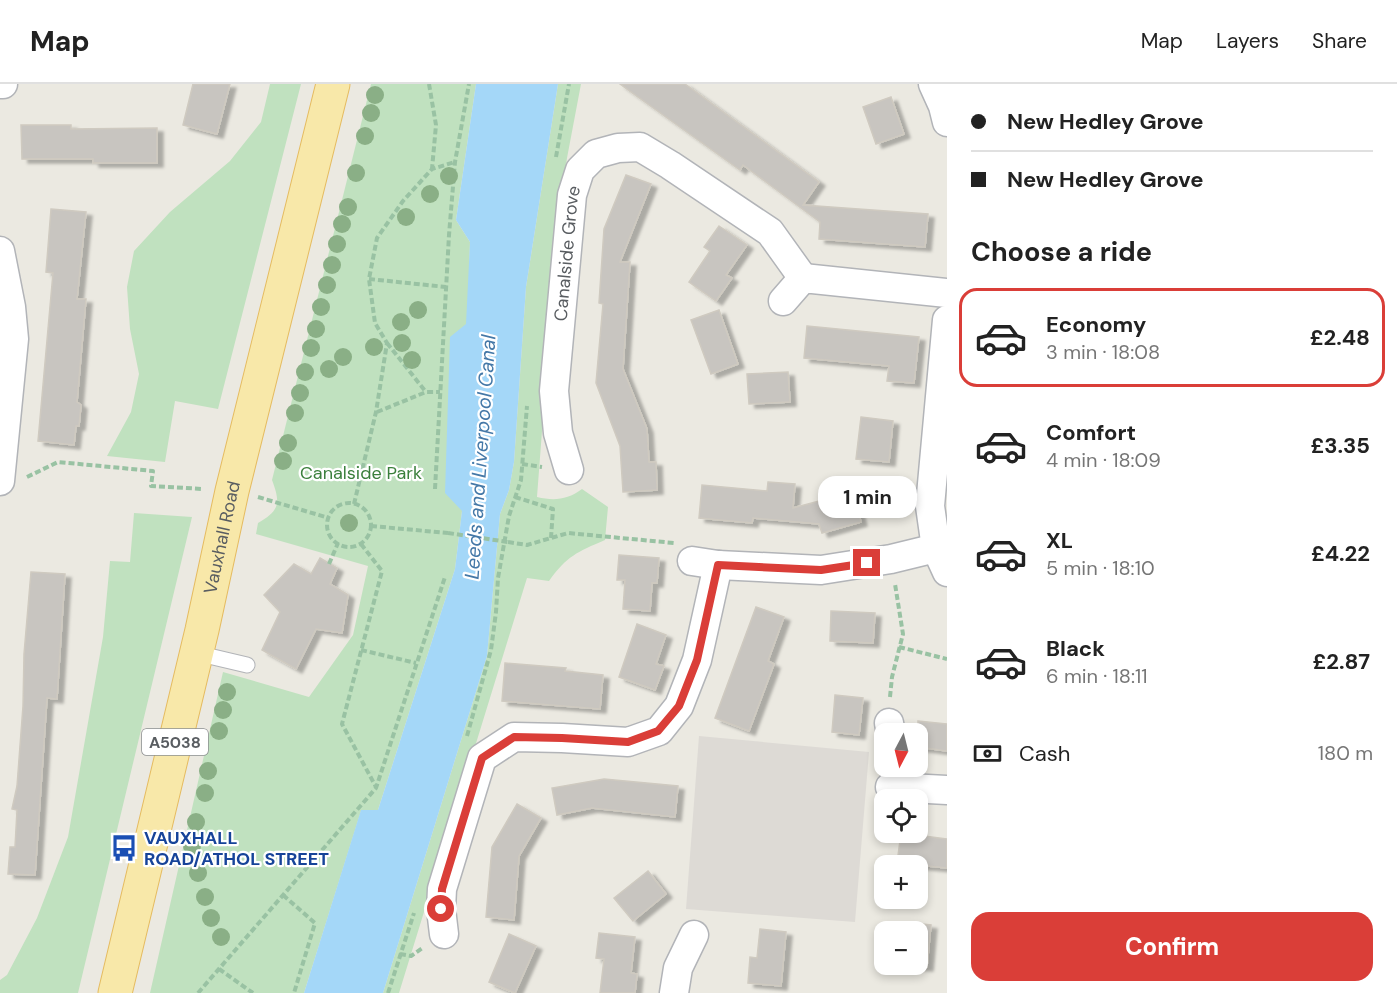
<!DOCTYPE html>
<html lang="en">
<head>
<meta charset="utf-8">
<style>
	body { margin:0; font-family:"DM Sans",sans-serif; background:#f2f2f2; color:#222; height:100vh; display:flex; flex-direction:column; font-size:22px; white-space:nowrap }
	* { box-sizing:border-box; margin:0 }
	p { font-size:20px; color:#767676 }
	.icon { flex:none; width:33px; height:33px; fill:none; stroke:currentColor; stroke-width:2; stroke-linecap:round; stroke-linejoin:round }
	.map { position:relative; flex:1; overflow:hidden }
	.side { display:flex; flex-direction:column; background:#fff; width:450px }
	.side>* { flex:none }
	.hud { display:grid; align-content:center; height:132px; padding:0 24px; background:#fff }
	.needle { width:39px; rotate:187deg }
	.tools { position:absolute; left:874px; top:639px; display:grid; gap:12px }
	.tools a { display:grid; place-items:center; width:54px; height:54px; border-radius:12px; background:#fff; box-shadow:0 3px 9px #0003; font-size:30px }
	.end { position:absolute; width:27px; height:27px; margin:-14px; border:8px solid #da3e38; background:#fff; box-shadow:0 0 0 3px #fff }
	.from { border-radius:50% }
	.bubble { position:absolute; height:42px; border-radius:18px; background:#fff; box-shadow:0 3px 9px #0003; font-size:20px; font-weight:700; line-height:42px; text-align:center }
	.hud b { display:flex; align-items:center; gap:21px; height:57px; font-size:22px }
	.hud b+b { border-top:2px solid #e0e0e0 }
	.hud i { width:15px; height:15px; background:#222 }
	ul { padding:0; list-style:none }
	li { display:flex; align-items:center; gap:18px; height:99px; margin:0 12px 9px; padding:0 12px; border:3px solid transparent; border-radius:18px }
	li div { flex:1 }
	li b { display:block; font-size:22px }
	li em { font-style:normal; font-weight:700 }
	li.active { border-color:#da3e38 }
	li>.icon { width:54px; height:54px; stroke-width:1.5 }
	h2 { padding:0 24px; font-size:27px; line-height:72px }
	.pay { display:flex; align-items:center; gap:15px; height:66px; padding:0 24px; font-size:22px }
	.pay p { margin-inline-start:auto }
	.action { display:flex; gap:12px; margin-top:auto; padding:12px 24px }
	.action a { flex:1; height:69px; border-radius:18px; background:#da3e38; color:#fff; font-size:24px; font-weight:700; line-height:69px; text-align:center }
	header { display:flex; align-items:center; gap:36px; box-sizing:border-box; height:84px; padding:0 30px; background:#fff; border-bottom:2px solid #e0e0e0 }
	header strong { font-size:28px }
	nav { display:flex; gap:33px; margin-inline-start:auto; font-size:21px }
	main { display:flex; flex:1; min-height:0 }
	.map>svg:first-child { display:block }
</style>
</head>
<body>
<header>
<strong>Map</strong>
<nav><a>Map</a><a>Layers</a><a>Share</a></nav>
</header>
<main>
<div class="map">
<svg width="947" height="909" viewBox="0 0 947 909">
	<defs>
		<filter id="shadow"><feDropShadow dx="6" dy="4" stdDeviation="1.5" flood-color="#0004"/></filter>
	</defs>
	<rect width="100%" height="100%" fill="#ebe9e1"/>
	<path fill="#dddad5" d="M699,652L869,668L855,838L686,825Z"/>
	<g fill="#c0e1bf">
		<path d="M270,0H301L218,325L175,317L165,378L107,372L131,328L139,290L130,245L127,203L134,167L170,128L230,77L261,38Z"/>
		<path d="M371,0H476L456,136L470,158L462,427L455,485L378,726L361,727L304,909H150L223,588L309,613L353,551L368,482L256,450L258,439C281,426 280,418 272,396Z"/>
		<path d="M558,0H581L567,74L558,137L537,413C554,417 567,416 582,405L608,423L605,456C577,468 567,472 549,497L527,494L399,909H383L487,572L500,430L509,406L514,378L526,203Z"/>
		<path d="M134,429L192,433L78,909H0V896L7,891L37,834L68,753L103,553L110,477L130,478Z"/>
	</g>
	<path fill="#a4d7f8" d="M476,0H558L526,203L514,378L509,406L500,430L487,572L383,909H304L361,726H378L455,485L462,427L445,409L450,253L466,240L470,158L456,136Z"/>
	<g fill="#c8c5c0" stroke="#cfcac0" stroke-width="1.5" filter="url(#shadow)">
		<path d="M193,0H230L217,50L183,41Z"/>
		<path d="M620,0H685L819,98L803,121L928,130L925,163L819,155L820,138L743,81L740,86Z"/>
		<path d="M891,13L904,50L876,60L863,23Z"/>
		<path d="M21,41H71V45L157,44V79H93V75H22Z"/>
		<path d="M626,91L651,100L620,178H630L623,285L647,345L649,378H656L657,406L623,408L620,362L596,299L603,220L599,219L604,145Z"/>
		<path d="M51,125L86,128L77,215H86L77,318L81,321L79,342H76L74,361L38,357L53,189L46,188Z"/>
		<path d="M719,142L747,161L726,191L732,194L716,217L689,198L710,167L704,163Z"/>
		<path d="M719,226L738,280L711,290L691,236Z"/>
		<path d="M807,242L919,253L914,299L887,297L889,282L804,274Z"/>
		<path d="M788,288L790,318L749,320L747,290Z"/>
		<path d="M861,333L893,337L889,378L856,375Z"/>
		<path d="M768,398L795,400L793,424L853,408L861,438L822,449L819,440L753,434L752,439L699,434L702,401L767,407Z"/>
		<path d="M619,471L659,474L657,499H652L650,527L623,525L625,496H617Z"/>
		<path d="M320,474L337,484L330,500L348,511L342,549L316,545L296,585L262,566L280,528L264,511L294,480L311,490Z"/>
		<path d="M31,488L65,490L57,615L47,614L35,791L8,790L10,763H15L17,726L12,725L17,702L23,622L24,570Z"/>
		<path d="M756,523L784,533L768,577L774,580L749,647L715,634Z"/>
		<path d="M831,527L875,529L873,559L830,557Z"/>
		<path d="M637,540L666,551L656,580L664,582L655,606L619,593Z"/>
		<path d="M505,579L566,584L565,587L603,591L600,625L502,617Z"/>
		<path d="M835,611L863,614L859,651L832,648Z"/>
		<path d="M918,637L947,640V667L918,663Z"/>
		<path d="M604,695L678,702L675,733L592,724L557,731L552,704Z"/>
		<path d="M517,720L541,734L519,772L514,836L486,833L492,763Z"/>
		<path d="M901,749L947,755V784L897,779Z"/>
		<path d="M648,787L666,810L633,837L614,814Z"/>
		<path d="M903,838L931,841L927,883L898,881L918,880V848H902Z"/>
		<path d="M760,845L786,848L781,902L748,899L750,873L757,874Z"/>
		<path d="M599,849L635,853L631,889L637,890L635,909H600L604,875L596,874Z"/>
		<path d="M509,850L536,862L515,909L489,898Z"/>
	</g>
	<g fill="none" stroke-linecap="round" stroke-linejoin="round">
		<defs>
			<path id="lane" d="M196,569L247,581"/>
			<g id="street">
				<path d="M0,0H3"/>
				<path d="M933,0L943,22L947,38"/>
				<path d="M0,167L11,223L14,255L0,397"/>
				<path d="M783,217L803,194L947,209"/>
				<path d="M947,236L930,422L936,464L947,488"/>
				<path id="s1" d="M569,386L558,349L554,307L572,111L580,86L596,70L618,64L640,63L670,81L770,148L803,194"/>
				<path d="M692,477L718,481L821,486L891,475L936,464"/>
				<path d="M889,639L891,650"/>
				<path d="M890,703L947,706"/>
				<path d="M444,850L441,825L442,805L482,674L514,653L562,654L628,658L659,647L679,622L697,576L718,481"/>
				<path d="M674,909L678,884L694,851"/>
			</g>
			<g id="primary">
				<path id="s2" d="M115,909L202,546L232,407L333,0"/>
			</g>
		</defs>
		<use href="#lane" stroke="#b2b4b8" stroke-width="17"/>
		<use href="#street" stroke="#b2b4b8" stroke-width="31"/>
		<use href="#primary" stroke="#e5bb60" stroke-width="35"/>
		<g stroke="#99c2a3" stroke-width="4" stroke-dasharray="6 3" stroke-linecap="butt">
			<path d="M429,0L436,41L432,85"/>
			<path d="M556,73L569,0"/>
			<path d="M369,195L446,203"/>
			<path d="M387,259L426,308"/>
			<path d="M377,328L426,308H440"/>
			<path d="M522,380L542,383"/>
			<path d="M27,393L58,378L153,387L151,402L203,405"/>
			<path d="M435,405L449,151L455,78L469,0"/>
			<path d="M258,413L329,434"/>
			<path d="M515,413L553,425L551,454"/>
			<circle cx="349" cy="441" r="22"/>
			<path d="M354,420L376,328L387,259L375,239L369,195L377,154L403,117L432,85L455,78"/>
			<path d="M371,442L448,449"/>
			<path d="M508,458L527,461L568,449L674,459"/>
			<path d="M361,460L382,487L342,640L376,703"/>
			<path d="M329,480L338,459"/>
			<path d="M899,563L947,575"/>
			<path d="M361,566L416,579"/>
			<path d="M890,613L892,593L903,550L895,500"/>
			<path d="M467,652L491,566L496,528L498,494L509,432L521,396L527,322"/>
			<path d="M283,811L315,839L294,909"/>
			<path d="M400,870L411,872L424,863"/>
			<path d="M219,885L253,909"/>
			<path d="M198,909L376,704L445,493"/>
			<path d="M388,909L414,829"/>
		</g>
		<use href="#lane" stroke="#fff" stroke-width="15"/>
		<use href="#street" stroke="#fff" stroke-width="28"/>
		<use href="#primary" stroke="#f8e8a9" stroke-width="33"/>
		<path stroke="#99c2a3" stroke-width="4" stroke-dasharray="6 3" stroke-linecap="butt" d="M448,449L508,458"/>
	</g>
	<g fill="#8aaf86">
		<circle cx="375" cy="11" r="9"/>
		<circle cx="371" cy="29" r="9"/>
		<circle cx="365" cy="52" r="9"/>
		<circle cx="356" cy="89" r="9"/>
		<circle cx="449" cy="92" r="9"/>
		<circle cx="430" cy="110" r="9"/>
		<circle cx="348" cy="123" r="9"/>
		<circle cx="406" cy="133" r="9"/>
		<circle cx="342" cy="140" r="9"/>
		<circle cx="337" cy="160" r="9"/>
		<circle cx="332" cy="181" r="9"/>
		<circle cx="327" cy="201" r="9"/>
		<circle cx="321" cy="223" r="9"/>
		<circle cx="418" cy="226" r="9"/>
		<circle cx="401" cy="238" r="9"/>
		<circle cx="316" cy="245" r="9"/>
		<circle cx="402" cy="259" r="9"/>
		<circle cx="374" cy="263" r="9"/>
		<circle cx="311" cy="264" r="9"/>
		<circle cx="343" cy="273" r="9"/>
		<circle cx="412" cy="276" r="9"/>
		<circle cx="329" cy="285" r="9"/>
		<circle cx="305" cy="288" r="9"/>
		<circle cx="300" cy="309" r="9"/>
		<circle cx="295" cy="329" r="9"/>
		<circle cx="288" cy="359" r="9"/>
		<circle cx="283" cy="377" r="9"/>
		<circle cx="349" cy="439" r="9"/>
		<circle cx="227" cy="608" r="9"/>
		<circle cx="223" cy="626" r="9"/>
		<circle cx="219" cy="647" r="9"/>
		<circle cx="208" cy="687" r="9"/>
		<circle cx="205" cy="709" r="9"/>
		<circle cx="196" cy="738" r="9"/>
		<circle cx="192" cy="762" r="9"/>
		<circle cx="198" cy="789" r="9"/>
		<circle cx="205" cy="813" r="9"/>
		<circle cx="211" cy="834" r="9"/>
		<circle cx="221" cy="853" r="9"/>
	</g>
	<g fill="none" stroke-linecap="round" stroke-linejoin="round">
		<path stroke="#da3e38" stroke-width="8" d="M441,825L442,805L482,674L514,653L562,654L628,658L658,647L679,622L697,576L718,481L821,486L867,479"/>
	</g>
	<defs>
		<symbol id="bus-bare" viewBox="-9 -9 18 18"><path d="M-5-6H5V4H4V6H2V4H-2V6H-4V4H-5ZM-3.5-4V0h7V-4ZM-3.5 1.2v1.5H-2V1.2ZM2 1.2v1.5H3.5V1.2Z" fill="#1a4fb4" stroke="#fff" stroke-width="2.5" paint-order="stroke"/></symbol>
	</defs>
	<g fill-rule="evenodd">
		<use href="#bus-bare" x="105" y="745" width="38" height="38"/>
	</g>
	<g text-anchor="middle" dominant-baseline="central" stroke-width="4.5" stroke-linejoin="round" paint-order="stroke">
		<rect fill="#fff" stroke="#8b8e90" stroke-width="1.5" x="142" y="645" width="66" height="26" rx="4.5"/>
		<g font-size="16" font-weight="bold" fill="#595d61">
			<text x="175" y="658">A5038</text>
		</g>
		<g font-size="18" fill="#595d61" stroke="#fff">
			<text stroke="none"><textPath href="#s1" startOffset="219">Canalside Grove</textPath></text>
			<text stroke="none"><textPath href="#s2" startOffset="468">Vauxhall Road</textPath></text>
		</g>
		<g font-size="18" fill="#3a7f3b" stroke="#fff">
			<text x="361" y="389">Canalside Park</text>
		</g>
		<g font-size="18" font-weight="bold" fill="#164399" stroke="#fff" text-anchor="start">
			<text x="144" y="754">VAUXHALL<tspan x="144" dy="21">ROAD/ATHOL STREET</tspan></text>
		</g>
		<g font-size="20" font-style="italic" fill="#4478a7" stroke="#fff">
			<text transform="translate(480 373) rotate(-86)">Leeds and Liverpool Canal</text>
		</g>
	</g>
</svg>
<div class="tools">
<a><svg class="needle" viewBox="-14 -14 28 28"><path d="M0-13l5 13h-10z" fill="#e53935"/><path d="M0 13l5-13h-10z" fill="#767676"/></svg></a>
<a><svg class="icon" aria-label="locate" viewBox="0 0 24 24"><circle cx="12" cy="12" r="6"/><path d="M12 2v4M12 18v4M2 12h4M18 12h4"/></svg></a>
<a>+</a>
<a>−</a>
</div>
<i class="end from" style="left:441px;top:825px"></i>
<i class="end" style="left:867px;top:479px"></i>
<div class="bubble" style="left:818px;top:392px;width:99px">1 min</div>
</div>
<section class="side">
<div class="hud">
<b><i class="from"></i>New Hedley Grove</b>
<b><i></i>New Hedley Grove</b>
</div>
<h2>Choose a ride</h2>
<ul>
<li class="active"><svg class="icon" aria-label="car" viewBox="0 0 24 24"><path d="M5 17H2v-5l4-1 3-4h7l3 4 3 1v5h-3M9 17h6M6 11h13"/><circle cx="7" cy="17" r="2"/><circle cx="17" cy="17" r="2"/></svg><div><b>Economy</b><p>3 min · 18:08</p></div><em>£2.48</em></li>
<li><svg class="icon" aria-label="car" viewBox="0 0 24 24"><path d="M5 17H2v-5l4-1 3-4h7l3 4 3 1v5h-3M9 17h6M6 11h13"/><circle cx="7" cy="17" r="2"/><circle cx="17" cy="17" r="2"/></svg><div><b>Comfort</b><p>4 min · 18:09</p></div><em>£3.35</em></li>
<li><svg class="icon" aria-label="car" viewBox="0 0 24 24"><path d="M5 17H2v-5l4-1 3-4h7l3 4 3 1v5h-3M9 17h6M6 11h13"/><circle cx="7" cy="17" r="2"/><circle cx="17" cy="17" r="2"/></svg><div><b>XL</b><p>5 min · 18:10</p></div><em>£4.22</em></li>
<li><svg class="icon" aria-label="car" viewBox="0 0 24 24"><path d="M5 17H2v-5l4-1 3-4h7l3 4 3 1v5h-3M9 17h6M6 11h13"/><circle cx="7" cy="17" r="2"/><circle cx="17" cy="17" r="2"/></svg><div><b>Black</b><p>6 min · 18:11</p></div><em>£2.87</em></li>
</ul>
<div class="pay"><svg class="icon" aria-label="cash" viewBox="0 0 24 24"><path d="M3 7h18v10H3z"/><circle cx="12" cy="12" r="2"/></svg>Cash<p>180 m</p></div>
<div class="action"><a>Confirm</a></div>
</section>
</main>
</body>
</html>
